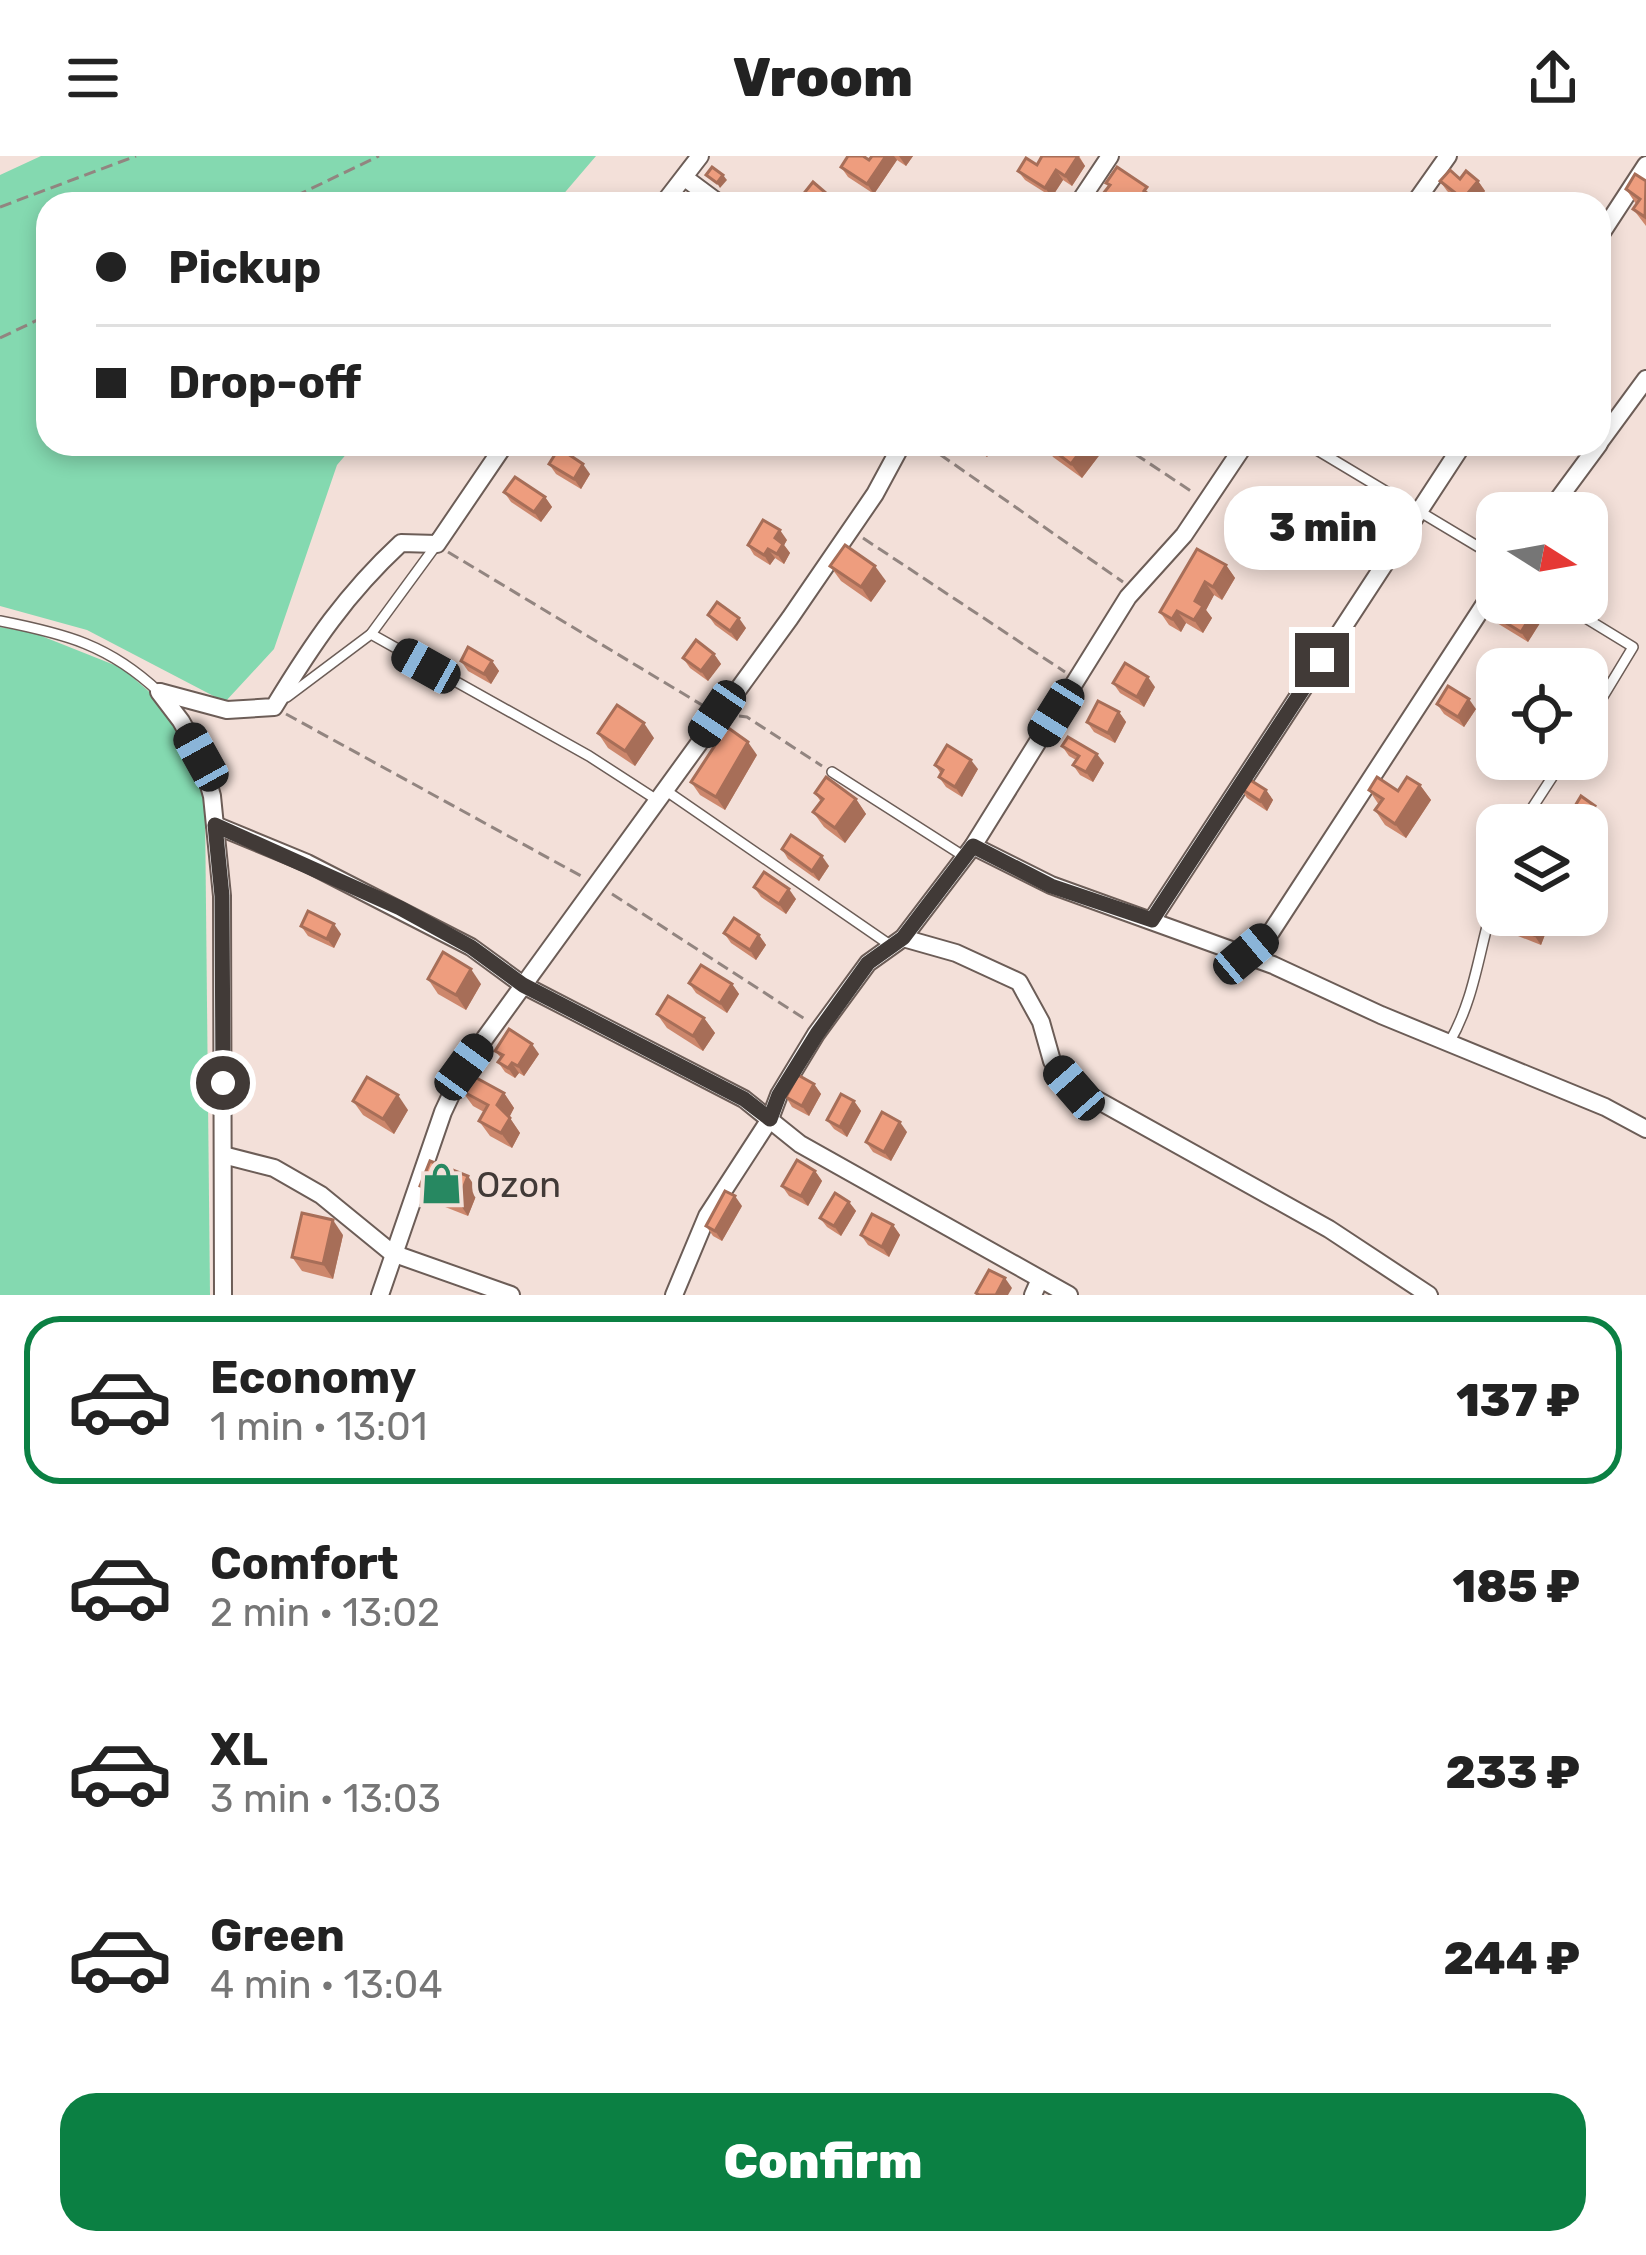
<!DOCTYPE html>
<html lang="en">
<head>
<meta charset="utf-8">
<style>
	body { margin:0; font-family:Rubik,sans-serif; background:#f2f2f2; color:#222; height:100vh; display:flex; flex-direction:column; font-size:45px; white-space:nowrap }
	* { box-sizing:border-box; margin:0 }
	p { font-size:39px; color:#767676 }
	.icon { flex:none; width:66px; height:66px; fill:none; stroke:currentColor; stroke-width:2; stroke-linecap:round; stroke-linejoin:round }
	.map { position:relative; height:1139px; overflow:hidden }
	.details { display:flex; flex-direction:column; background:#fff; flex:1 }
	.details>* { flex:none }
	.top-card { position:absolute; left:36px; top:36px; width:1575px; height:264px; border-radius:36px; box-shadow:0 6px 18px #0003; display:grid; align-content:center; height:264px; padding:0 60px; background:#fff }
	.needle { width:78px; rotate:101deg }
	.controls { position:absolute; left:1476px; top:336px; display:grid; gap:24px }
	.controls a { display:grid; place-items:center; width:132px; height:132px; border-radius:24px; background:#fff; box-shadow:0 6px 18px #0003; font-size:60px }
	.end { position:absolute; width:54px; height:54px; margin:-27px; border:15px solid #413a37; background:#fff; box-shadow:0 0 0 6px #fff }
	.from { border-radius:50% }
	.bubble { position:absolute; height:84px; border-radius:36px; background:#fff; box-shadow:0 6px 18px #0003; font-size:39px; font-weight:800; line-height:84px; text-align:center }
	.car { position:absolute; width:36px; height:72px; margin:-36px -18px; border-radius:15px; box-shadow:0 0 9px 3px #0007; background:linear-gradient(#222 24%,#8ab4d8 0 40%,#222 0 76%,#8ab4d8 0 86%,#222 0) }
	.top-card b { display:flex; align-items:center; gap:42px; height:114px; font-size:45px }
	.top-card b+b { border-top:3px solid #e0e0e0 }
	.top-card i { width:30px; height:30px; background:#222 }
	ul { padding:21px 0 0; list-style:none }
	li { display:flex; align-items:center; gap:36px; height:168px; margin:0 24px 18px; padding:0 36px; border:6px solid transparent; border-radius:36px }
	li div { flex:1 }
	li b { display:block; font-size:45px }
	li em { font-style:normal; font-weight:800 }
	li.current { border-color:#0b8043 }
	li>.icon { width:108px; height:108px; stroke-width:1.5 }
	.primary-button { display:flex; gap:24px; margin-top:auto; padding:24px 60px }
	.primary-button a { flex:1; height:138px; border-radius:36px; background:#0b8043; color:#fff; font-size:48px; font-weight:800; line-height:138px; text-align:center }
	header { display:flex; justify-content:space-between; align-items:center; height:156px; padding:0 60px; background:#fff; font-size:54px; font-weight:800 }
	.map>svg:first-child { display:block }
</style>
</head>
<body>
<header><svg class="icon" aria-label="menu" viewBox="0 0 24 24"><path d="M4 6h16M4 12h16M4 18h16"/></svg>Vroom<svg class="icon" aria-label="share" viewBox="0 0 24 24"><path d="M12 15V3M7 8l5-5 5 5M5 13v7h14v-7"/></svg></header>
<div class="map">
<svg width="1646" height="1139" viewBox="0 0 1646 1139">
	<rect width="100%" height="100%" fill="#f3e0d9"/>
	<g fill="#84d9b0">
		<path d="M41,0H596L555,48H48V288H355L337,309L274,493L225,546L87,474L0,450V19Z"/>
		<path d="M0,471L34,477L122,512L153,539L197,606L205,653L210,1139H0Z"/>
	</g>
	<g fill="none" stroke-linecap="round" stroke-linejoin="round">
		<defs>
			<g id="lane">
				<path d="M1307,288L1497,402"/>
				<path d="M1561,447L1633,491L1587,567"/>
				<path d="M0,465C66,478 109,489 159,536"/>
				<path d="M371,478L589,600L657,644"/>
				<path d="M287,541L371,478L437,388"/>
				<path d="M832,616L965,701"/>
				<path d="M665,634L890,789"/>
				<path d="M1521,669L1564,603"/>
				<path d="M1449,887C1477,839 1479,788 1497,736"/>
			</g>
			<g id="street">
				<path d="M685,22L720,48"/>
				<path d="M663,48L700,0"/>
				<path d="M1078,48L1110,0"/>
				<path d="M1414,48L1448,0"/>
				<path d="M1599,81L1646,9"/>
				<path d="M1599,287L1646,223"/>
				<path d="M1548,357L1599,288"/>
				<path d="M159,536L181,565L201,601L212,640L222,740L223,1139"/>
				<path d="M160,536L227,554L274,551C313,487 346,438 401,387L437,388L505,288"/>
				<path d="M215,669L307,707L471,791L523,829L744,943L800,988L1069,1139"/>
				<path d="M973,690L1051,729L1273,809L1381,859L1605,951L1646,973"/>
				<path d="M1152,764L1463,288"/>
				<path d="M903,782L956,797L1019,826L1041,866L1052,905L1074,931L1329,1073L1429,1139"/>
				<path d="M1246,798L1271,776L1497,429"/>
				<path d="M223,999L274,1012L321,1039L392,1097L511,1139"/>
				<path d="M380,1139L443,956L464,911L790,462L875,338L902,288"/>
				<path d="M674,1139L707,1060L770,963L779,939L816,878L868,807L903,782L973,690L1128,441L1184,379L1245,288"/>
				<path d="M1033,1139L1040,1123"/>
			</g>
		</defs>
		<use href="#lane" stroke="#6c5d57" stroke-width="12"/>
		<use href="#street" stroke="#6c5d57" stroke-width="20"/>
		<g stroke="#928580" stroke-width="3" stroke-dasharray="12 6" stroke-linecap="butt">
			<path d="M279,48L379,0"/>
			<path d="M0,51L136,0"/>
			<path d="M0,182L48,159"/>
			<path d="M925,288L1123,426"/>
			<path d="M1120,288L1194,337"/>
			<path d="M863,382L1065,516"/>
			<path d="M448,396L707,552"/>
			<path d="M286,558L583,721"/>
			<path d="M739,560L747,561L822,610"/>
			<path d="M612,738L805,863"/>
		</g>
		<use href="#lane" stroke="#fff" stroke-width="9"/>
		<use href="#street" stroke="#fff" stroke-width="16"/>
	</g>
	<g fill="#cd876c">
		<path d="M872,0H913L906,10L897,4L874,38L848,21L841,11L869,4Z"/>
		<path d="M1079,0L1085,10L1072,30L1063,24L1052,41L1025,24L1018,15L1037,9Z"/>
		<path d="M1460,23L1478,25L1485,35L1474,48H1463L1447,35L1440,25Z"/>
		<path d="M1646,25V70L1633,53L1636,48L1626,33Z"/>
		<path d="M968,288H993L994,290L987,301Z"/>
		<path d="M1044,288L1101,297L1082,322L1053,301Z"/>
		<path d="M549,308L590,318L581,333L556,318Z"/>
		<path d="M504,336L545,341L552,351L541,366L511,346Z"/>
		<path d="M1310,347L1317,357L1309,369L1295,361L1288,351Z"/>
		<path d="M787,384L784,389L790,397L784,408L775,402L770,409L754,399L748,389Z"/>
		<path d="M1226,409L1235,422L1222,444L1214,439L1206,454L1212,462L1203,477L1186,467L1181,476L1169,469L1160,456Z"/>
		<path d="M830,410L886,425L871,446L841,425Z"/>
		<path d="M1490,457H1533L1540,467L1528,486L1497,467Z"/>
		<path d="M708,459L746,472L737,485L715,469Z"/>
		<path d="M714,498L721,508L708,525L690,512L683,502Z"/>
		<path d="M461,505H492L499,515L491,528L468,515Z"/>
		<path d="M1113,527L1155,531L1144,551L1120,537Z"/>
		<path d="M1437,548L1476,553L1464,571L1444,558Z"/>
		<path d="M1119,556L1126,566L1115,587L1094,576L1087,566Z"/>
		<path d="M598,577L654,582L635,610L608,592Z"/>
		<path d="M1062,590L1104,607L1093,626L1080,619L1073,609L1076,604L1069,600Z"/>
		<path d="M757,599L725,654L700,639L691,626Z"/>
		<path d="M935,609L978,613L962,641L946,631L939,621L941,618Z"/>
		<path d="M1420,629L1431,644L1406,682L1385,669L1375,654L1379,649L1369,634L1398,635Z"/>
		<path d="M1240,632L1266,634L1273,644L1267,655L1247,642Z"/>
		<path d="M815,637L856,643L866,658L845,687L824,671L813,656L821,646Z"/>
		<path d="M782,693L829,710L819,725L788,703Z"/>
		<path d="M754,731L796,743L786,758L761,741Z"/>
		<path d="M1549,768L1541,789L1518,780L1511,770Z"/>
		<path d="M301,770L341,778L334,792L308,780Z"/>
		<path d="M724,777L759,779L766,789L756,804L731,787Z"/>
		<path d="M428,823L481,828L466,854L438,838Z"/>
		<path d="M689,827L732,828L739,838L727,857L696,837Z"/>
		<path d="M657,858L704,862L715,877L703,895L667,872Z"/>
		<path d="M495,895L539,898L524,920L519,917L515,922L505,916L498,906L501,902Z"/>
		<path d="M814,928L821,938L809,960L792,951L786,941Z"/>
		<path d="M462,935L504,937L514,952L509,961L520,977L512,992L490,980L479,965L484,956L473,950Z"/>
		<path d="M353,945L408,954L394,978L363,959Z"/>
		<path d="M854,945L861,955L847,981L834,973L827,964Z"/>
		<path d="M907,976L891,1005L873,996L866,986Z"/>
		<path d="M815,1015L822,1025L808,1050L789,1040L782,1030Z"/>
		<path d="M420,1030L478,1035L468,1060L430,1045Z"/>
		<path d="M849,1046L856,1055L841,1080L827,1071L820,1062Z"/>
		<path d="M742,1050L722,1085L713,1080L706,1070Z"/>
		<path d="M893,1069L900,1079L889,1101L868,1089L861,1079Z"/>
		<path d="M343,1079L333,1123L302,1115L292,1101Z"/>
	</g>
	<g fill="#a76e58">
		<path d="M886,0H894L897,4L874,38L867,28Z"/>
		<path d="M899,0H913L906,10Z"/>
		<path d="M1078,0L1085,10L1072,30L1065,20Z"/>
		<path d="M1056,14L1063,24L1052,41L1045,32Z"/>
		<path d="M723,19L727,24L720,32L717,27Z"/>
		<path d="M1478,25L1485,35L1474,48H1466L1463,43Z"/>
		<path d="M982,288H993L994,290L987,301L980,291Z"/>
		<path d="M1086,288H1095L1101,297L1082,322L1071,308Z"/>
		<path d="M583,308L590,318L581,333L574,323Z"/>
		<path d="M545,341L552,351L541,366L534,356Z"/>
		<path d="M1310,347L1317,357L1309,369L1302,359Z"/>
		<path d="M780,374L787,384L784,389L790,397L784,408L777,398L775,382Z"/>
		<path d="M768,393L775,402L770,409L764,399Z"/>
		<path d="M1226,409L1235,422L1222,444L1213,431Z"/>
		<path d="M875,410L886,425L871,446L861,431Z"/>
		<path d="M1205,426L1214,439L1206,454L1212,462L1203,477L1194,464L1195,445Z"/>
		<path d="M1177,455L1186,467L1181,476L1172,463Z"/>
		<path d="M1533,457L1540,467L1528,486L1521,476Z"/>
		<path d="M739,462L746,472L737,485L730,475Z"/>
		<path d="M714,498L721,508L708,525L701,515Z"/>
		<path d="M492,505L499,515L491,528L484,518Z"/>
		<path d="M1148,521L1155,531L1144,551L1137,541Z"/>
		<path d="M1469,543L1476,553L1464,571L1458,561Z"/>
		<path d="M1119,556L1126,566L1115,587L1108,577Z"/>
		<path d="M644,567L654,582L635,610L625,595Z"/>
		<path d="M748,586L757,599L725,654L716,641Z"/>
		<path d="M1097,598L1104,607L1093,626L1086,616Z"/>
		<path d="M971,604L978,613L962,641L955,631Z"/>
		<path d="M1420,629L1431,644L1406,682L1395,668Z"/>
		<path d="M1266,634L1273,644L1267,655L1260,645Z"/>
		<path d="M856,643L866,658L845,687L835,672Z"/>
		<path d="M1595,650L1599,655L1592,664L1589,659Z"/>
		<path d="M822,700L829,710L819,725L812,715Z"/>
		<path d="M789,733L796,743L786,758L779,748Z"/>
		<path d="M1543,759L1549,768L1541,789L1534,779Z"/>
		<path d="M334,768L341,778L334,792L327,783Z"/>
		<path d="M759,779L766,789L756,804L750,794Z"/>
		<path d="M471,813L481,828L466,854L456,839Z"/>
		<path d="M732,828L739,838L727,857L720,847Z"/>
		<path d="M704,862L715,877L703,895L693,880Z"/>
		<path d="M532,888L539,898L524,920L518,910Z"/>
		<path d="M512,907L519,917L515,922L508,912Z"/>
		<path d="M814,928L821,938L809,960L802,950Z"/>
		<path d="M504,937L514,952L508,964L497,949Z"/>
		<path d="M398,939L408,954L394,978L383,963Z"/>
		<path d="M854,945L861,955L847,981L840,971Z"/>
		<path d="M510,962L520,977L512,992L501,977Z"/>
		<path d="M900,966L907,976L891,1005L884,996Z"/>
		<path d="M815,1015L822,1025L808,1050L801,1040Z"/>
		<path d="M468,1020L478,1035L468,1060L458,1045Z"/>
		<path d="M735,1040L742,1050L722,1085L715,1075Z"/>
		<path d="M849,1046L856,1055L841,1080L834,1070Z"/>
		<path d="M333,1064L343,1079L333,1123L323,1108Z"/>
		<path d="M893,1069L900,1079L889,1101L882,1091Z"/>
		<path d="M1005,1122L1012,1132L1008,1139H996Z"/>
	</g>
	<g fill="#ee9d7e" stroke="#a76e58" stroke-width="3">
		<path d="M848,0H863L869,4L872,0H886L867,28L841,11Z"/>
		<path d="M1042,0H1078L1065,20L1056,14L1045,32L1018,15L1026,2L1037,9Z"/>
		<path d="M712,11L723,19L717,27L706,19Z"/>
		<path d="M1117,11L1147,31L1144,35L1154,42L1150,48H1095L1110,29L1106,27Z"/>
		<path d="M1450,14L1460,23L1466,15L1478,25L1463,43L1440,25Z"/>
		<path d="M1635,18L1646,25L1645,61L1633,53L1640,43L1626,33Z"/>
		<path d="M813,26L833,43L828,48H809L801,41Z"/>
		<path d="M1045,288H1086L1071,308Z"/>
		<path d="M559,292L583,308L574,323L549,308Z"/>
		<path d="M515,321L545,341L534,356L504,336Z"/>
		<path d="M1296,338L1310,347L1302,359L1288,351Z"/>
		<path d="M763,364L780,374L775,382L783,388L777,398L768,393L764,399L748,389Z"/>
		<path d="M845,389L875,410L861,431L830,410Z"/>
		<path d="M1197,393L1226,409L1213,431L1205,426L1195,445L1203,450L1194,464L1177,455L1172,463L1160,456Z"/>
		<path d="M717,446L739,462L730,475L708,459Z"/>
		<path d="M1497,446L1517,447L1533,457L1521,476L1490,457Z"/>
		<path d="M696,484L714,498L701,515L683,502Z"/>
		<path d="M468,491L492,505L484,518L461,505Z"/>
		<path d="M1125,507L1148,521L1137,541L1113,527Z"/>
		<path d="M1448,530L1469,543L1458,561L1437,548Z"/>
		<path d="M1098,545L1119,556L1108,577L1087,566Z"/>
		<path d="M617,549L644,567L625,595L598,577Z"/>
		<path d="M727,571L748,586L716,641L691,626Z"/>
		<path d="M1068,581L1097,598L1086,616L1073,609L1079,600L1062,590Z"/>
		<path d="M947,589L971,604L955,631L939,621L943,614L935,609Z"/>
		<path d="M826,621L856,643L835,672L813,656L823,643L815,637Z"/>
		<path d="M1377,621L1398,635L1407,621L1420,629L1395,668L1375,654L1383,643L1369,634Z"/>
		<path d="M1247,622L1266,634L1260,645L1240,632Z"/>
		<path d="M1581,640L1595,650L1589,659L1575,650Z"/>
		<path d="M791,679L822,700L812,715L782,693Z"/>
		<path d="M764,716L789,733L779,748L754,731Z"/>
		<path d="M308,755L334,768L327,783L301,770Z"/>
		<path d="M1516,759H1542L1534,779L1511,770Z"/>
		<path d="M734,762L759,779L750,794L724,777Z"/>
		<path d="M443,796L471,813L456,839L428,823Z"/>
		<path d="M701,809L732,828L720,847L689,827Z"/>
		<path d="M668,840L704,862L693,880L657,858Z"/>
		<path d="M509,873L532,888L518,910L512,907L508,912L498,906L503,899L495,895Z"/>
		<path d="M471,919L504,937L497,949L510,962L501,977L479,965L488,949L462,935Z"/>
		<path d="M798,919L814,928L802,950L786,941Z"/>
		<path d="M367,921L398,939L383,963L353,945Z"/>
		<path d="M841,938L854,945L840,971L827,964Z"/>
		<path d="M882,956L900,966L884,996L866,986Z"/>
		<path d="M797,1004L815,1015L801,1040L782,1030Z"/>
		<path d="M430,1005L468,1020L458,1045L420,1030Z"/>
		<path d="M725,1035L735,1040L715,1075L706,1070Z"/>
		<path d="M835,1037L849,1046L834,1070L820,1062Z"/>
		<path d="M302,1057L333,1064L323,1108L292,1101Z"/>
		<path d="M872,1058L893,1069L882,1091L861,1079Z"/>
		<path d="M989,1114L1005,1122L996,1139H979L976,1137Z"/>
	</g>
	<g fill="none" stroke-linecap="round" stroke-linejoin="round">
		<path stroke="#413a37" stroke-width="15" d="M223,927L222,740L215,669L400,752L471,791L523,829L744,943L770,963L779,939L817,878L868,807L903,782L973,690L1051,730L1152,764L1322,504"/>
	</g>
	<defs>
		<symbol id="shop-bare" viewBox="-9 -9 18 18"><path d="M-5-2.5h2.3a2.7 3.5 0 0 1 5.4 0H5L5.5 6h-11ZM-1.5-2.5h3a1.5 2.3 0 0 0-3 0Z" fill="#278861" stroke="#f3e0d9" stroke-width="2.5" paint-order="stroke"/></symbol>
	</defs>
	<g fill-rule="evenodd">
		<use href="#shop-bare" x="412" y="998" width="59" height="59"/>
	</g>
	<g text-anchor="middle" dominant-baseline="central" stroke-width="12" stroke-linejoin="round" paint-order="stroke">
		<g font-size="36" fill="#413a37" stroke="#f3e0d9" text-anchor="start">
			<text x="476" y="1028">Ozon</text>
		</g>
	</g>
</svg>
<div class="controls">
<a><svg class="needle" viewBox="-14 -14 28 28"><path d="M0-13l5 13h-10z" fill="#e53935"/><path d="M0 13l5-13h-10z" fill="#767676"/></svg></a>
<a><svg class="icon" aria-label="locate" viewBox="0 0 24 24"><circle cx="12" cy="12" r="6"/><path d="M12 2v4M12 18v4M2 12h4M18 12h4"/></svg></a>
<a><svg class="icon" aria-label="layers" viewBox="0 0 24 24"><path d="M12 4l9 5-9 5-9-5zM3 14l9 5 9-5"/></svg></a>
</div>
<i class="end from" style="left:223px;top:927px"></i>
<i class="end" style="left:1322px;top:504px"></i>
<div class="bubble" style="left:1224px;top:330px;width:198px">3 min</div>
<i class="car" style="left:426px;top:510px;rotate:299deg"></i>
<i class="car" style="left:1056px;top:557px;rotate:212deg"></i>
<i class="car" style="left:717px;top:558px;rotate:214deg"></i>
<i class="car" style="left:201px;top:601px;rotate:331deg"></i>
<i class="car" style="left:1246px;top:798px;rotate:50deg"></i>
<i class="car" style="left:464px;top:911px;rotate:36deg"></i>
<i class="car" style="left:1074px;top:932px;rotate:319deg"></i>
<div class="top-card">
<b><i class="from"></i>Pickup</b>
<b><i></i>Drop-off</b>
</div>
</div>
<section class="details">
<ul>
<li class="current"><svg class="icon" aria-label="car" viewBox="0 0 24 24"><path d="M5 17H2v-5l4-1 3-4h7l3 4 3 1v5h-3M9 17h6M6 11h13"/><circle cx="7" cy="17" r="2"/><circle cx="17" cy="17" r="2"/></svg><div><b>Economy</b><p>1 min · 13:01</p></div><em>137 ₽</em></li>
<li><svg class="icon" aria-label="car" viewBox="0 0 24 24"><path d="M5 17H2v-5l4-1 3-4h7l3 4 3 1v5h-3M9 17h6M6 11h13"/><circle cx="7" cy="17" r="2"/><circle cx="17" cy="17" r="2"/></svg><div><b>Comfort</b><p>2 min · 13:02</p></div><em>185 ₽</em></li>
<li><svg class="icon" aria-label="car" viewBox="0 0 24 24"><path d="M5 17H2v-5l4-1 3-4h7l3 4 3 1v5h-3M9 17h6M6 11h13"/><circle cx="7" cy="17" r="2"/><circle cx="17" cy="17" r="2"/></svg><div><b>XL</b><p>3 min · 13:03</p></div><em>233 ₽</em></li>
<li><svg class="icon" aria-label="car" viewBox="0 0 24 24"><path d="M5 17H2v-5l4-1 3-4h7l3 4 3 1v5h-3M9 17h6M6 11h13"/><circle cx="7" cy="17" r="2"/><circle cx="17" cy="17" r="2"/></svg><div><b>Green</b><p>4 min · 13:04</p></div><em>244 ₽</em></li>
</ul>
<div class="primary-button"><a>Confirm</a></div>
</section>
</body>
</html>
